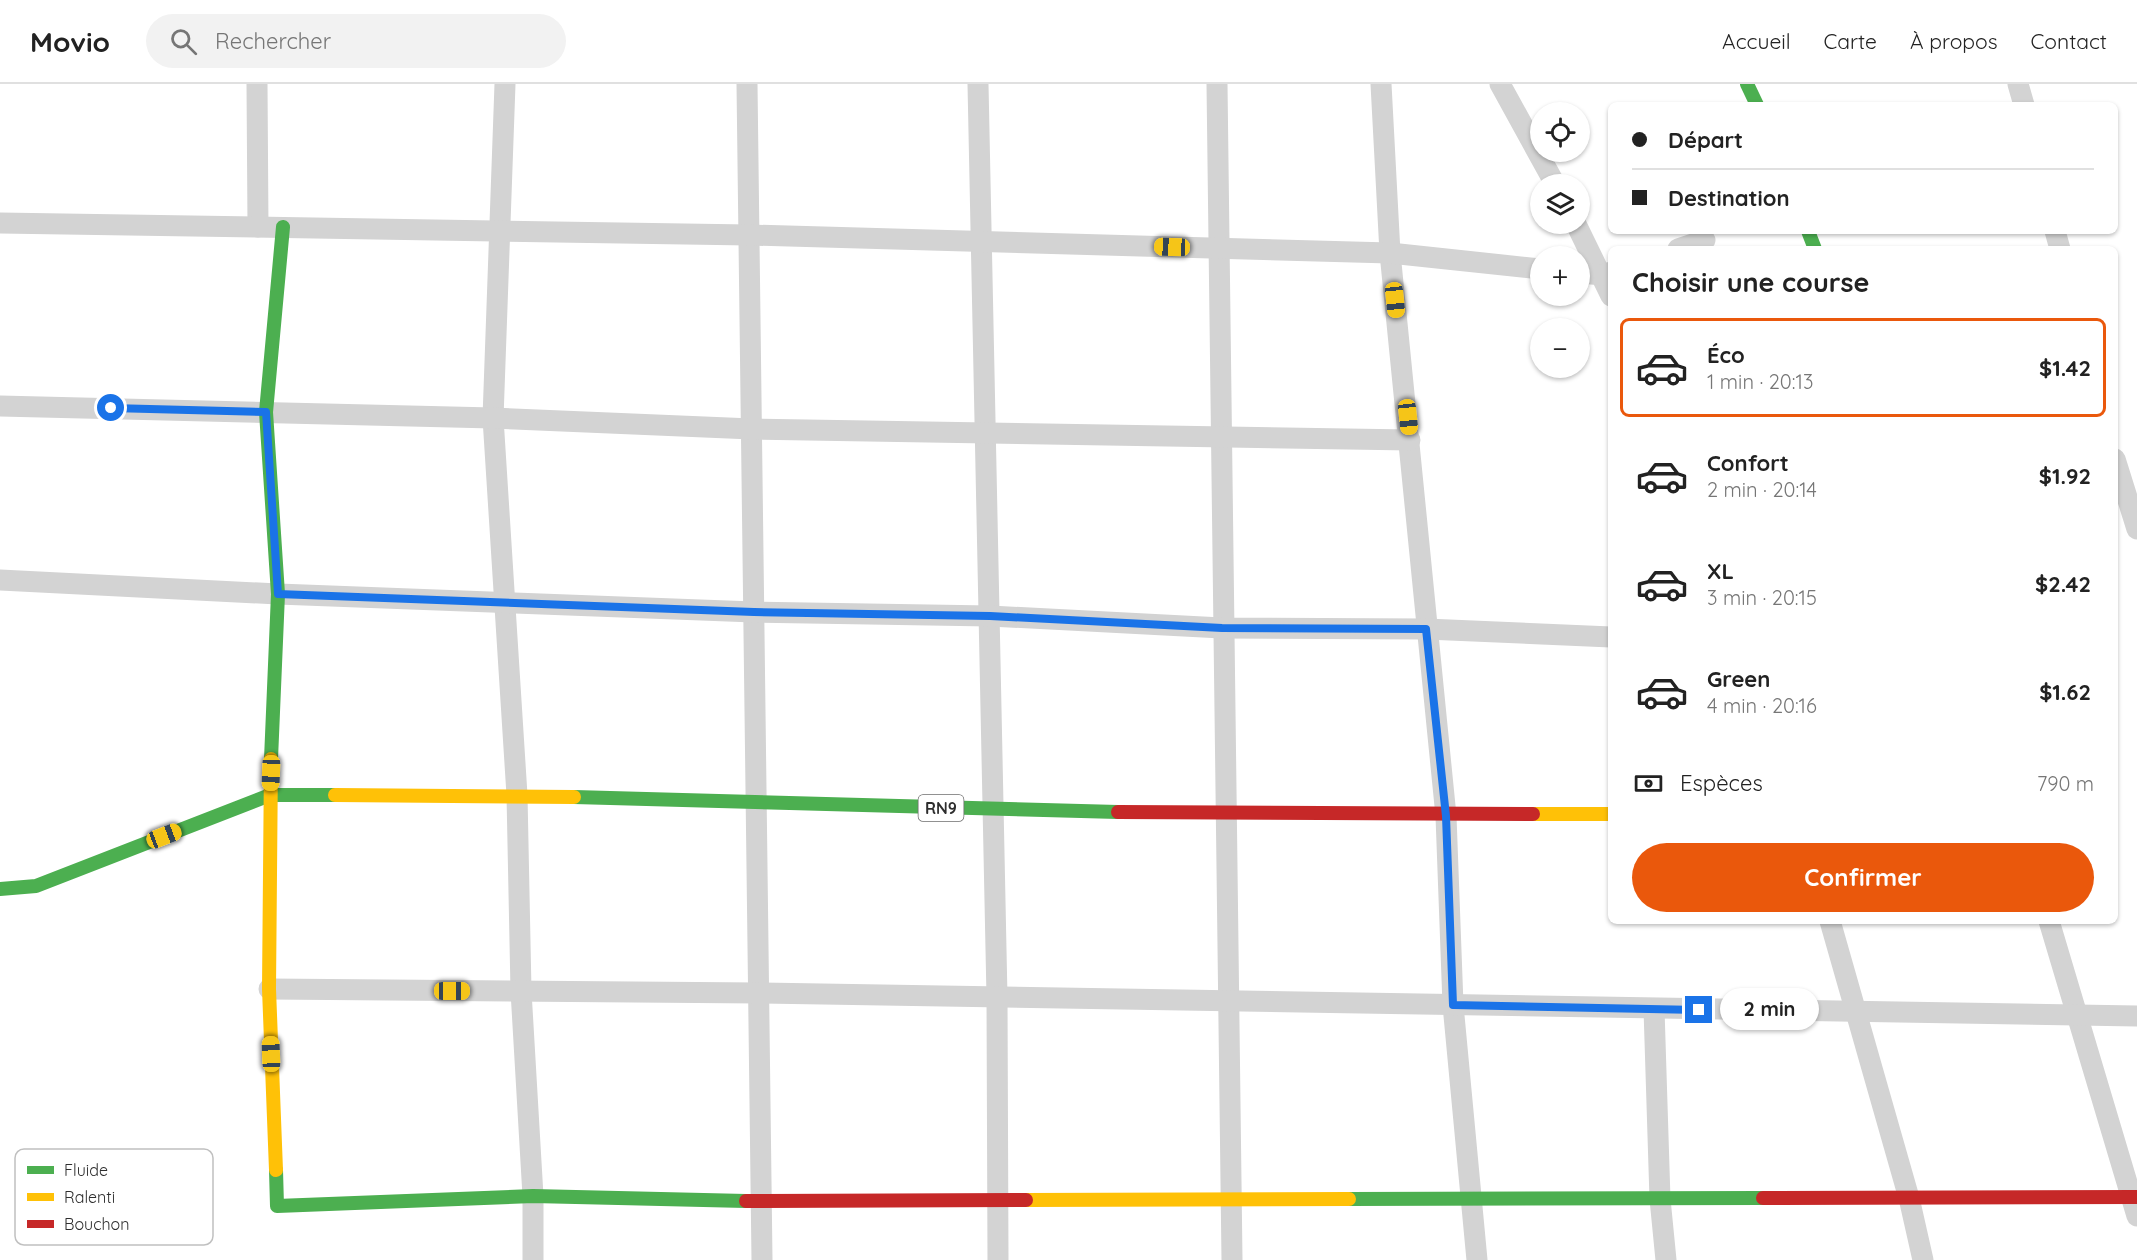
<!DOCTYPE html>
<html lang="fr">
<head>
<meta charset="utf-8">
<style>
	body { margin:0; font-family:Quicksand,sans-serif; background:#f2f2f2; color:#222; height:100vh; display:flex; flex-direction:column; font-size:22px; white-space:nowrap }
	* { box-sizing:border-box; margin:0 }
	p { font-size:20px; color:#767676 }
	.icon { flex:none; width:33px; height:33px; fill:none; stroke:currentColor; stroke-width:2; stroke-linecap:round; stroke-linejoin:round }
	.map { position:relative; flex:1; overflow:hidden }
	.sheet { position:absolute; left:1608px; top:162px; width:510px; height:678px; display:flex; flex-direction:column; background:#fff; border-radius:9px; box-shadow:0 2px 4px #0004 }
	.sheet>* { flex:none }
	.hud { position:absolute; left:1608px; top:18px; width:510px; height:132px; border-radius:9px; box-shadow:0 2px 4px #0004; display:grid; align-content:center; height:132px; padding:0 24px; background:#fff }
	.buttons { position:absolute; left:1530px; top:18px; display:grid; gap:12px }
	.buttons a { display:grid; place-items:center; width:60px; height:60px; border-radius:50%; background:#fff; box-shadow:0 2px 4px #0004; font-size:30px }
	.end { position:absolute; width:27px; height:27px; margin:-14px; border:8px solid #1a73e8; background:#fff; box-shadow:0 0 0 3px #fff }
	.from { border-radius:50% }
	.bubble { position:absolute; height:42px; border-radius:21px; background:#fff; box-shadow:0 2px 4px #0004; font-size:20px; font-weight:700; line-height:42px; text-align:center }
	.car { position:absolute; width:18px; height:36px; margin:-18px -9px; border-radius:8px; box-shadow:0 0 4px 2px #0007; background:linear-gradient(#f5c518 24%,#345 0 40%,#f5c518 0 76%,#345 0 86%,#f5c518 0) }
	.hud b { display:flex; align-items:center; gap:21px; height:57px; font-size:22px }
	.hud b+b { border-top:2px solid #e0e0e0 }
	.hud i { width:15px; height:15px; background:#222 }
	ul { padding:0; list-style:none }
	li { display:flex; align-items:center; gap:18px; height:99px; margin:0 12px 9px; padding:0 12px; border:3px solid transparent; border-radius:9px }
	li div { flex:1 }
	li b { display:block; font-size:22px }
	li em { font-style:normal; font-weight:700 }
	li.selected { border-color:#ea580c }
	li>.icon { width:54px; height:54px; stroke-width:1.5 }
	h2 { padding:0 24px; font-size:27px; line-height:72px }
	.pay { display:flex; align-items:center; gap:15px; height:66px; padding:0 24px; font-size:22px }
	.pay p { margin-inline-start:auto }
	.primary-button { display:flex; gap:12px; margin-top:auto; padding:12px 24px }
	.primary-button a { flex:1; height:69px; border-radius:36px; background:#ea580c; color:#fff; font-size:24px; font-weight:700; line-height:69px; text-align:center }
	header { display:flex; align-items:center; gap:36px; box-sizing:border-box; height:84px; padding:0 30px; background:#fff; border-bottom:2px solid #e0e0e0 }
	header strong { font-size:28px }
	nav { display:flex; gap:33px; margin-inline-start:auto; font-size:21px }
	.search { width:420px; height:54px; background:#f2f2f2; display:flex; align-items:center; gap:15px; box-sizing:border-box; padding:0 21px; border-radius:33px; color:#767676; font-size:22px }
	.map>svg:first-child { display:block }
</style>
</head>
<body>
<header>
<strong>Movio</strong>
<div class="search"><svg class="icon" aria-label="search" viewBox="0 0 24 24"><circle cx="10" cy="10" r="6"/><path d="M15 15l6 6"/></svg>Rechercher</div>
<nav><a>Accueil</a><a>Carte</a><a>À propos</a><a>Contact</a></nav>
</header>
<div class="map">
<svg width="2137" height="1176" viewBox="0 0 2137 1176">
	<rect width="100%" height="100%" fill="#fff"/>
	<g fill="none" stroke-linecap="round" stroke-linejoin="round">
		<g stroke="#d3d3d3" stroke-width="21">
			<path d="M257,0L258,143"/>
			<path d="M505,0L493,334L517,711L521,907L533,1112V1176"/>
			<path d="M747,0L762,1176"/>
			<path d="M978,0L997,913L998,1176"/>
			<path d="M1217,0L1232,1176"/>
			<path d="M1381,0L1390,169L1446,732L1453,921L1477,1176"/>
			<path d="M1500,0L1555,100"/>
			<path d="M2018,0L2024,21"/>
			<path d="M0,139L749,151L1390,169L1540,185"/>
			<path d="M1576,140L1611,212"/>
			<path d="M2055,147L2060,165"/>
			<path d="M1678,165L1705,156"/>
			<path d="M1580,189L1603,191L1611,188"/>
			<path d="M0,322L493,334L752,345L1410,356"/>
			<path d="M2115,375L2137,445"/>
			<path d="M0,496L278,510L754,528L990,532L1222,544L1426,545L1611,553"/>
			<path d="M1830,837L1909,1114L1923,1176"/>
			<path d="M2049,837L2137,1132"/>
			<path d="M269,905L759,909L2137,932"/>
			<path d="M1654,925L1660,1115L1666,1176"/>
		</g>
		<g stroke="#4caf50" stroke-width="14">
			<path d="M1747,0L1757,21"/>
			<path d="M1808,147L1815,165"/>
			<path d="M271,675L278,510L266,328L283,143"/>
			<path d="M574,713L1118,728"/>
			<path d="M0,805L36,802L270,711H335"/>
			<path d="M276,1086L277,1122L533,1112L746,1117"/>
			<path d="M1349,1115L1763,1114"/>
		</g>
		<g stroke="#ffc107" stroke-width="14">
			<path d="M271,675L269,905L276,1086"/>
			<path d="M335,711L574,713"/>
			<path d="M1533,730H1611"/>
			<path d="M1026,1116L1349,1115"/>
		</g>
		<g stroke="#c62828" stroke-width="14">
			<path d="M1118,728L1533,730"/>
			<path d="M1763,1114L2137,1113"/>
			<path d="M746,1117L1026,1116"/>
		</g>
	</g>
	<g fill="none" stroke-linecap="round" stroke-linejoin="round">
		<path stroke="#1a73e8" stroke-width="8" d="M111,324L266,328L278,510L754,528L990,532L1222,544L1426,545L1446,732L1453,921L1699,926"/>
	</g>
	<g text-anchor="middle" dominant-baseline="central" stroke-width="6" stroke-linejoin="round" paint-order="stroke">
		<rect fill="#fff" stroke="#6d6d6d" stroke-width="1.5" x="918.5" y="711" width="45" height="26" rx="4.5"/>
		<g font-size="16" font-weight="bold" fill="#2e2e2e">
			<text x="941" y="724">RN9</text>
		</g>
	</g>
	<rect x="15" y="1065" width="198" height="96" rx="9" fill="#fff" stroke="#c0c0c0" stroke-width="1.5"/>
	<rect x="27" y="1082" width="27" height="8" fill="#4caf50"/>
	<rect x="27" y="1109" width="27" height="8" fill="#ffc107"/>
	<rect x="27" y="1136" width="27" height="8" fill="#c62828"/>
	<g font-size="16" fill="#2e2e2e">
		<text x="64" y="1092">Fluide</text>
		<text x="64" y="1119">Ralenti</text>
		<text x="64" y="1146">Bouchon</text>
	</g>
</svg>
<div class="buttons">
<a><svg class="icon" aria-label="locate" viewBox="0 0 24 24"><circle cx="12" cy="12" r="6"/><path d="M12 2v4M12 18v4M2 12h4M18 12h4"/></svg></a>
<a><svg class="icon" aria-label="layers" viewBox="0 0 24 24"><path d="M12 4l9 5-9 5-9-5zM3 14l9 5 9-5"/></svg></a>
<a>+</a>
<a>−</a>
</div>
<i class="end from" style="left:111px;top:324px"></i>
<i class="end" style="left:1699px;top:926px"></i>
<div class="bubble" style="left:1720px;top:904px;width:99px">2 min</div>
<i class="car" style="left:1172px;top:163px;rotate:272deg"></i>
<i class="car" style="left:1395px;top:216px;rotate:174deg"></i>
<i class="car" style="left:1408px;top:333px;rotate:174deg"></i>
<i class="car" style="left:271px;top:689px;rotate:182deg"></i>
<i class="car" style="left:164px;top:752px;rotate:69deg"></i>
<i class="car" style="left:452px;top:907px;rotate:90deg"></i>
<i class="car" style="left:271px;top:970px;rotate:358deg"></i>
<div class="hud">
<b><i class="from"></i>Départ</b>
<b><i></i>Destination</b>
</div>
<section class="sheet">
<h2>Choisir une course</h2>
<ul>
<li class="selected"><svg class="icon" aria-label="car" viewBox="0 0 24 24"><path d="M5 17H2v-5l4-1 3-4h7l3 4 3 1v5h-3M9 17h6M6 11h13"/><circle cx="7" cy="17" r="2"/><circle cx="17" cy="17" r="2"/></svg><div><b>Éco</b><p>1 min · 20:13</p></div><em>$1.42</em></li>
<li><svg class="icon" aria-label="car" viewBox="0 0 24 24"><path d="M5 17H2v-5l4-1 3-4h7l3 4 3 1v5h-3M9 17h6M6 11h13"/><circle cx="7" cy="17" r="2"/><circle cx="17" cy="17" r="2"/></svg><div><b>Confort</b><p>2 min · 20:14</p></div><em>$1.92</em></li>
<li><svg class="icon" aria-label="car" viewBox="0 0 24 24"><path d="M5 17H2v-5l4-1 3-4h7l3 4 3 1v5h-3M9 17h6M6 11h13"/><circle cx="7" cy="17" r="2"/><circle cx="17" cy="17" r="2"/></svg><div><b>XL</b><p>3 min · 20:15</p></div><em>$2.42</em></li>
<li><svg class="icon" aria-label="car" viewBox="0 0 24 24"><path d="M5 17H2v-5l4-1 3-4h7l3 4 3 1v5h-3M9 17h6M6 11h13"/><circle cx="7" cy="17" r="2"/><circle cx="17" cy="17" r="2"/></svg><div><b>Green</b><p>4 min · 20:16</p></div><em>$1.62</em></li>
</ul>
<div class="pay"><svg class="icon" aria-label="cash" viewBox="0 0 24 24"><path d="M3 7h18v10H3z"/><circle cx="12" cy="12" r="2"/></svg>Espèces<p>790 m</p></div>
<div class="primary-button"><a>Confirmer</a></div>
</section>
</div>
</body>
</html>
